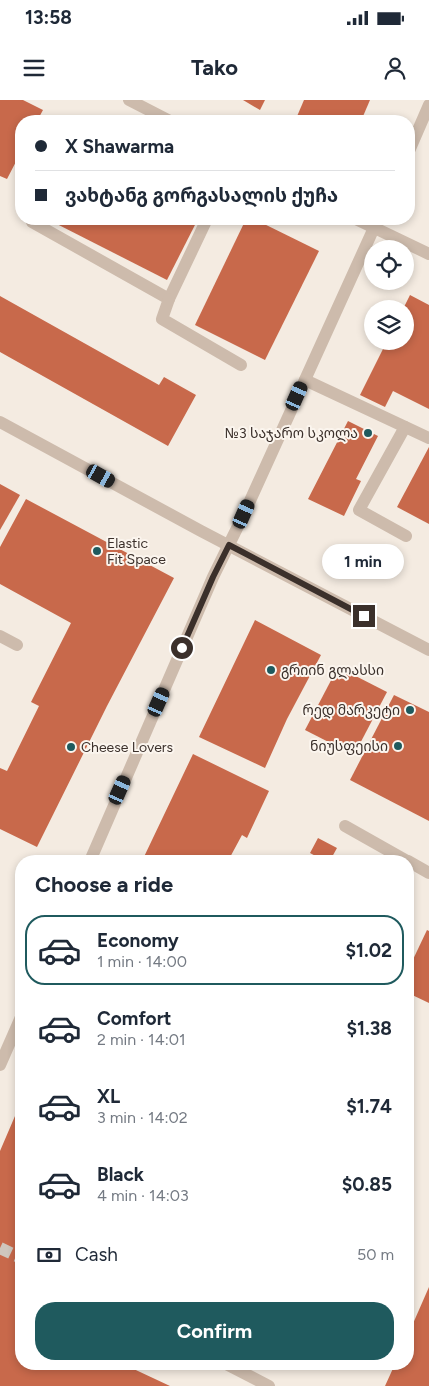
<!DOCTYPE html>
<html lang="en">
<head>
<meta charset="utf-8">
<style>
	body { margin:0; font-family:Figtree,"Noto Sans Georgian",sans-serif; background:#f6f6f7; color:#1f2937; height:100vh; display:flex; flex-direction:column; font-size:19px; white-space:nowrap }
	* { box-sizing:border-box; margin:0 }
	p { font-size:16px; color:#747a83 }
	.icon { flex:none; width:28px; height:28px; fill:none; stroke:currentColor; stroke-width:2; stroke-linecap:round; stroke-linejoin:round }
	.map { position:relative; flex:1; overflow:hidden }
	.details { position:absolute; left:15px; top:755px; width:399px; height:515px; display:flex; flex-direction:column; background:#fff; border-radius:20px; box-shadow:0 2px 8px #0003 }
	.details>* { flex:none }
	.hud { position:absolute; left:15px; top:15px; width:400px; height:110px; border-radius:20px; box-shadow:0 2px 8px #0003; display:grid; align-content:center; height:110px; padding:0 20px; background:#fff }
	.buttons { position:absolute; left:364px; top:140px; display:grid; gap:10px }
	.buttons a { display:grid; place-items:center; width:50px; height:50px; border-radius:50%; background:#fff; box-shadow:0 2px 8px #0003; font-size:25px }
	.end { position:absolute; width:22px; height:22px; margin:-11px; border:6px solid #3b302b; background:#fff; box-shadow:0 0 0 2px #fff }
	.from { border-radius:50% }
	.bubble { position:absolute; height:35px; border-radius:18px; background:#fff; box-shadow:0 2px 8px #0003; font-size:16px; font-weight:700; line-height:35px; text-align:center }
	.car { position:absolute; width:15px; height:30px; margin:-15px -8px; border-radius:6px; box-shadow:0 0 4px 1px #0007; background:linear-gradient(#222 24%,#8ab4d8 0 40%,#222 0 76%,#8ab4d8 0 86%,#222 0) }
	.hud b { display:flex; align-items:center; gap:18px; height:48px; font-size:19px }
	.hud b+b { border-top:1px solid #e0e1e3 }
	.hud i { width:12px; height:12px; background:#1f2937 }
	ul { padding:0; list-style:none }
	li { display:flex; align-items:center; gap:15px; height:70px; margin:0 10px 8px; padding:0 10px; border:2px solid transparent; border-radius:20px }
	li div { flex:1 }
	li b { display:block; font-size:19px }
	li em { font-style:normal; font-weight:700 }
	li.selected { border-color:#1f5a5e }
	li>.icon { width:45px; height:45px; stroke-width:1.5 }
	h2 { padding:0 20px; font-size:22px; line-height:60px }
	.pay { display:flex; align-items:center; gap:12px; height:55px; padding:0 20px; font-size:19px }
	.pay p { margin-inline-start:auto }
	.cta { display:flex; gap:10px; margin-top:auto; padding:10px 20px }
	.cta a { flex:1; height:58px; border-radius:20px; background:#1f5a5e; color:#fff; font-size:20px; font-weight:700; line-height:58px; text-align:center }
	.status { display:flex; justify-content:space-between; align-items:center; height:35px; padding:0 25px; background:#fff; direction:ltr }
	.status svg { height:14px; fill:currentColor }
	header { display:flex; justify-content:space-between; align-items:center; height:65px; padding:0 20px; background:#fff; font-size:22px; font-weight:700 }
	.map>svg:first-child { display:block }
</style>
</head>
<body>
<div class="status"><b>13:58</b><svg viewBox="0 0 49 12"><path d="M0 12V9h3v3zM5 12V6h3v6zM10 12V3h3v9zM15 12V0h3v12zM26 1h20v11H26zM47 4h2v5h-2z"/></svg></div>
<header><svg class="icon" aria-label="menu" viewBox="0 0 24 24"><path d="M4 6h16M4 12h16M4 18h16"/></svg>Tako<svg class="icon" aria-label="person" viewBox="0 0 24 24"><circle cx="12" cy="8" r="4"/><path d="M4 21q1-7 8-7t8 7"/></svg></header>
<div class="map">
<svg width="429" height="1286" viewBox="0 0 429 1286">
	<rect width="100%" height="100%" fill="#f4ebe1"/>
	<g fill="#c8694b">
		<path d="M0,0H23L43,10L37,21H21V52L7,79L0,76Z"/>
		<path d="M243,0H265L260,10Z"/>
		<path d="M304,0H370L361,21H295Z"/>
		<path d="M47,119H198L167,180Z"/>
		<path d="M246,119H254L319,151L265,260L195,225Z"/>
		<path d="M410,195L429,205V309L393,291L385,307L360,295L387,241H405V209H403Z"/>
		<path d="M0,196L159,285L164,277L196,295L168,346L0,252Z"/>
		<path d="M348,321L378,336L356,379L361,381L344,416L308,399Z"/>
		<path d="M429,347V424L397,407Z"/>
		<path d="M0,384L20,395L0,430Z"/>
		<path d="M26,399L174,478L107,606L37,747L0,729V668L7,671L39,606L31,602L71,523L0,484V447Z"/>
		<path d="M255,520L321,555L287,619L265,668L199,637Z"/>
		<path d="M338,567L387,592L354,655L305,630Z"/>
		<path d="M394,595L429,612V721L350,680Z"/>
		<path d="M193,654L269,691L247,738L242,735L228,761H142Z"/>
		<path d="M318,738L337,748L332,757L339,761H319L321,759L310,753Z"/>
		<path d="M427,830L429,831V903L408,893V870Z"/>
		<path d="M21,1002V1264H123L170,1286H0V1051Z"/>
		<path d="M429,1187V1286H385L395,1264H408V1235Z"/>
	</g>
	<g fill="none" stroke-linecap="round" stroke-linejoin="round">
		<path stroke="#cfc6bd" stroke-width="12" stroke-dasharray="12 6" stroke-linecap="butt" d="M0,1148L21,1158"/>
		<g stroke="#cdbbac" stroke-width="12">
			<path d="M129,0L170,21"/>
			<path d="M409,51L429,5"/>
			<path d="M356,119L429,154"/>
			<path d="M32,122L169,199L207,119"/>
			<path d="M169,199L162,219L241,265"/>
			<path d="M305,280L429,338"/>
			<path d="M0,322L201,431L429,550"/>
			<path d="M405,327L359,410L406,436"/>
			<path d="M0,536L17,545"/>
			<path d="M345,726L407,761"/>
			<path d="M90,761L213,477L244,414L378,119"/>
			<path d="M408,761L429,773"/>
			<path d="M0,965L21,917"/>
			<path d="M226,1264L269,1286"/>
		</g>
	</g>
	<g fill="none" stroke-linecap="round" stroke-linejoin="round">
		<path stroke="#3b302b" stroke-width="6" d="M182,548L213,477L229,445L364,516"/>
	</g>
	<g fill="#1f5a5e" stroke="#fbf5ee" stroke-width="2">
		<circle cx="368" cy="333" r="5"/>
		<circle cx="97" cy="451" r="5"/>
		<circle cx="271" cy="570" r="5"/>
		<circle cx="410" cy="610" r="5"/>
		<circle cx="398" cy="646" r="5"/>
		<circle cx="71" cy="647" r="5"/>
	</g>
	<g text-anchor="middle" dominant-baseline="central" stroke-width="4" stroke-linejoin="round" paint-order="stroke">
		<g font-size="14" fill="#3b302b" stroke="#fbf5ee" text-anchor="end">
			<text x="358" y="333">№3 საჯარო სკოლა</text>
			<text x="107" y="443" text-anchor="start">Elastic<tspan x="107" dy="16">Fit Space</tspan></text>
			<text x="281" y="570" text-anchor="start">გრიინ გლასსი</text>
			<text x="400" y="610">რედ მარკეტი</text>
			<text x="388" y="646">ნიუსფეისი</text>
			<text x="81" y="647" text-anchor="start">Cheese Lovers</text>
		</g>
	</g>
</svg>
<div class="buttons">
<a><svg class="icon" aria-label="locate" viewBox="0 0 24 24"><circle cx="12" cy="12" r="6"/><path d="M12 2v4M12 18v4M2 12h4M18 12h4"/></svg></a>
<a><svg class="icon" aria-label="layers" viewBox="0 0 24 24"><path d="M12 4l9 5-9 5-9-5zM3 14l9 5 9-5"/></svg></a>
</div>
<i class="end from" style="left:182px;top:548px"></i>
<i class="end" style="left:364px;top:516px"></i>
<div class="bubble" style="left:322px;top:444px;width:82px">1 min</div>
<i class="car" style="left:297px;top:296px;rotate:24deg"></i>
<i class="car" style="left:101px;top:376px;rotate:119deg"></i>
<i class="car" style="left:244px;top:414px;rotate:24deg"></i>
<i class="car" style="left:159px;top:602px;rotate:24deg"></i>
<i class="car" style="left:120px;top:690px;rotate:24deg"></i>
<div class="hud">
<b><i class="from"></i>X Shawarma</b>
<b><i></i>ვახტანგ გორგასალის ქუჩა</b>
</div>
<section class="details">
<h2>Choose a ride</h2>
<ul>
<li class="selected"><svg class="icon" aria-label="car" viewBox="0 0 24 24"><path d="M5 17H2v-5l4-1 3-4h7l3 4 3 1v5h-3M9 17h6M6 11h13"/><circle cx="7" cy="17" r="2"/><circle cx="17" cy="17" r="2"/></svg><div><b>Economy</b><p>1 min · 14:00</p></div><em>$1.02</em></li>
<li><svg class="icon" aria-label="car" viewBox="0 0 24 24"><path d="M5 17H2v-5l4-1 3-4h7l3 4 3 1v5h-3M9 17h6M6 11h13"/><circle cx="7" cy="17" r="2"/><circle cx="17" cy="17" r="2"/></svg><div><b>Comfort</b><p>2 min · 14:01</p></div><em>$1.38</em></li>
<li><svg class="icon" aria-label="car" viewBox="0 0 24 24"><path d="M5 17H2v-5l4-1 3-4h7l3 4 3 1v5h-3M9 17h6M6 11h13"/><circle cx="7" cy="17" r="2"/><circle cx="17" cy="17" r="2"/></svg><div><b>XL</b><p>3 min · 14:02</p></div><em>$1.74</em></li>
<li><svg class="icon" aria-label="car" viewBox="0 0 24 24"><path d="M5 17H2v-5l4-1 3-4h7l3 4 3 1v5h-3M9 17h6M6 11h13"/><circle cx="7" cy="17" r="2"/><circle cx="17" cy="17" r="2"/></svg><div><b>Black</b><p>4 min · 14:03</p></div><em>$0.85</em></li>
</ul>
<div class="pay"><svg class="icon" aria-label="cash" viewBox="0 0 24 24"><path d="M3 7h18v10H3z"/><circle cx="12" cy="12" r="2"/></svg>Cash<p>50 m</p></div>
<div class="cta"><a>Confirm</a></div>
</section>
</div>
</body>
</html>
